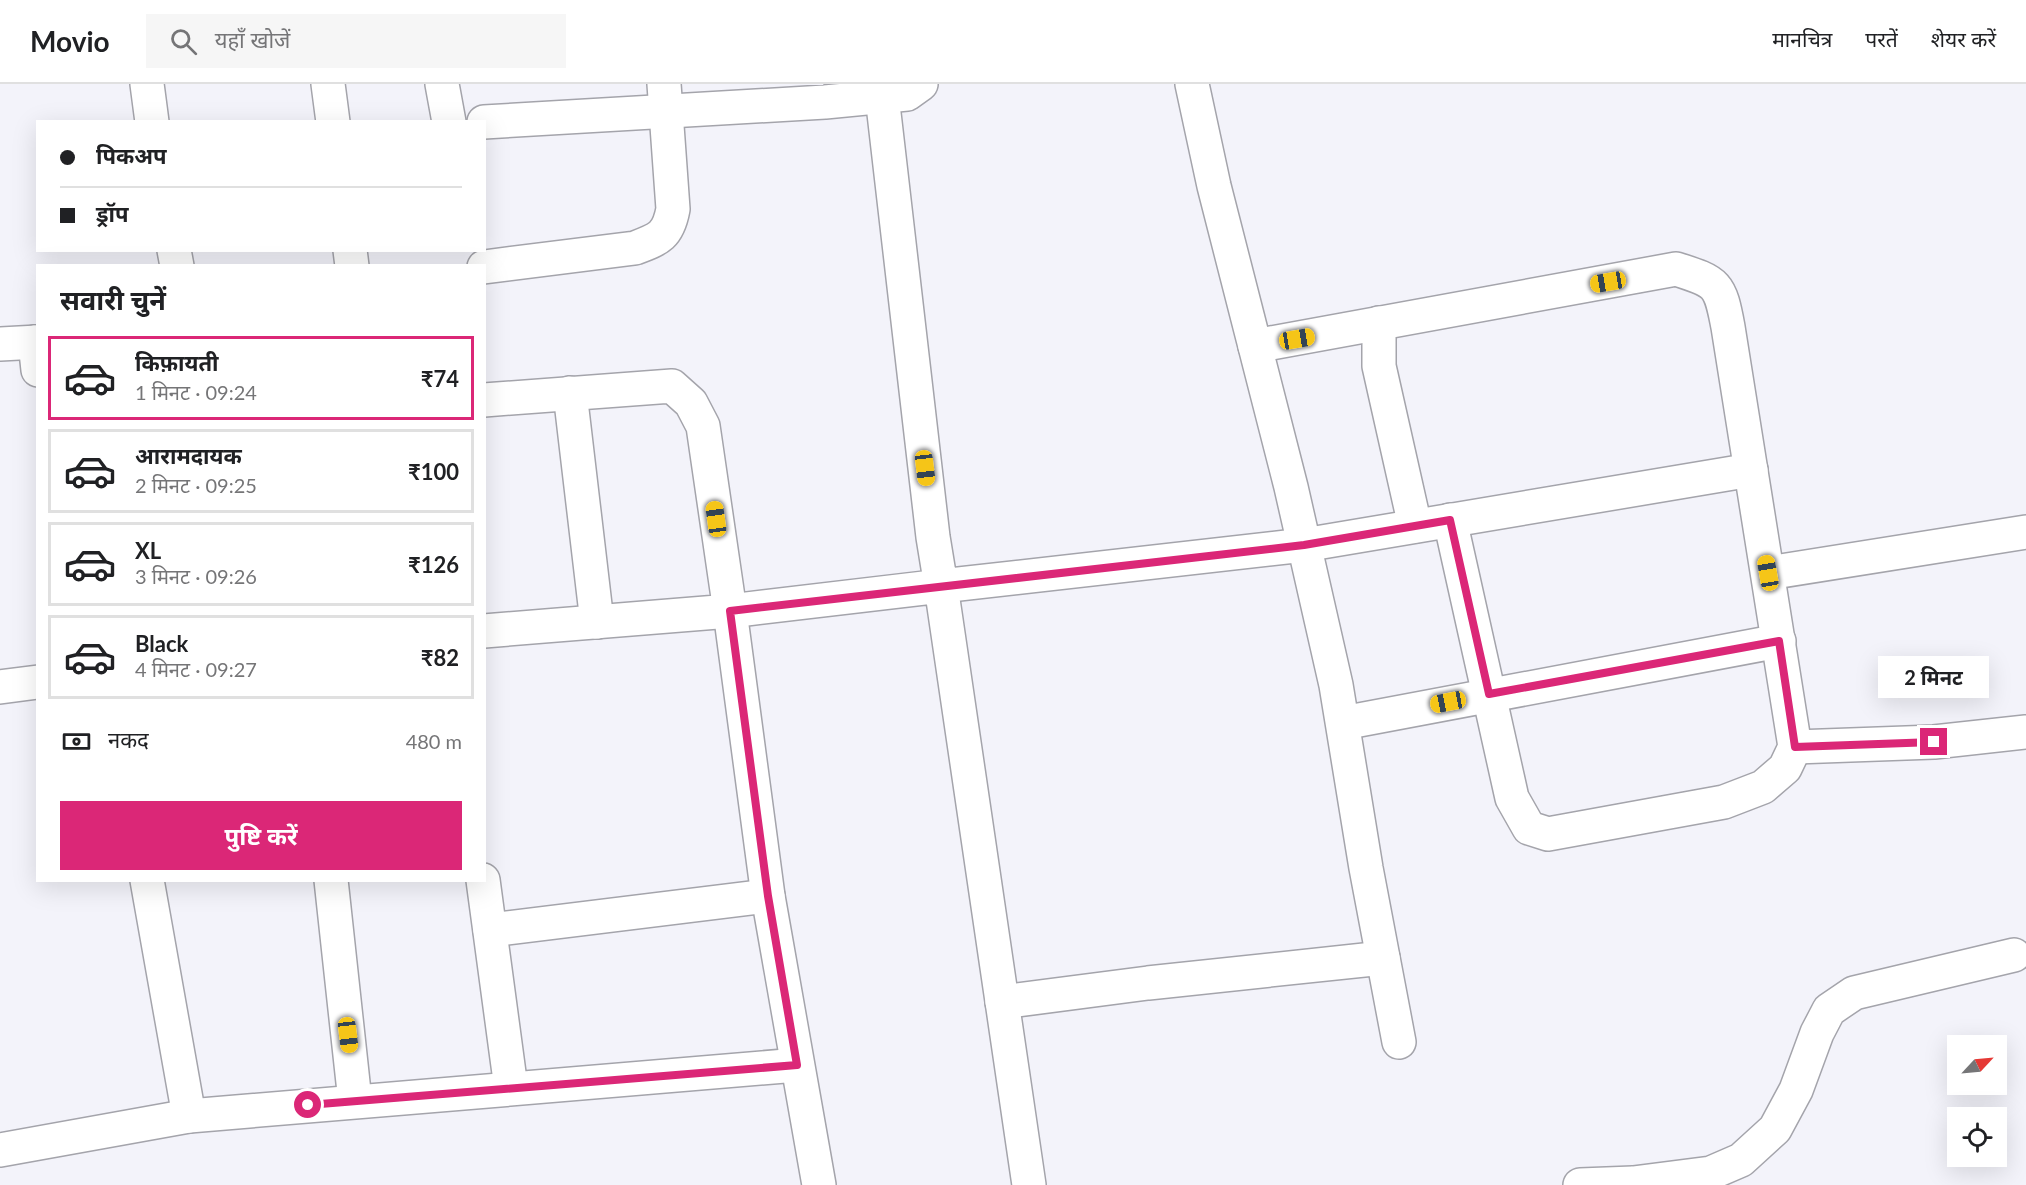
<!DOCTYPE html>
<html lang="hi">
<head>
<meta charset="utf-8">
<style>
	body { margin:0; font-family:Lato,"Noto Sans Devanagari",sans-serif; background:#f6f6f6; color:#202124; height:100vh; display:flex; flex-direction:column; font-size:22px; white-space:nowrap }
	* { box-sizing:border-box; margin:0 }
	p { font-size:20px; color:#757577 }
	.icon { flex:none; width:33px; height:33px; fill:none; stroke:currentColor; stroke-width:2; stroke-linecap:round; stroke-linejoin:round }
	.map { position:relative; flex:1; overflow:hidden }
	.panel { position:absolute; left:36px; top:180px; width:450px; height:618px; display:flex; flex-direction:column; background:#fff; border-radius:0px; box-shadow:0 6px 24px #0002 }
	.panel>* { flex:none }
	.top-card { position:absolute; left:36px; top:36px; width:450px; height:132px; border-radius:0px; box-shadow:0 6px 24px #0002; display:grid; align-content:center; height:132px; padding:0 24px; background:#fff }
	.needle { width:39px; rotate:64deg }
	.fabs { position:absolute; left:1947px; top:951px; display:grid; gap:12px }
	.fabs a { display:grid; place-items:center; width:60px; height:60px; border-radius:0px; background:#fff; box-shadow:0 6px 24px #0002; font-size:30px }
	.end { position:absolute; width:27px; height:27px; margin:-14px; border:8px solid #db2777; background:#fff; box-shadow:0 0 0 3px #fff }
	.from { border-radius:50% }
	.bubble { position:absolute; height:42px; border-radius:0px; background:#fff; box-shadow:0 6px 24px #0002; font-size:20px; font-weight:700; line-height:42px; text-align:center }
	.car { position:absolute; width:18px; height:36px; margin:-18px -9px; border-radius:8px; box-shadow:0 0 4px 2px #0007; background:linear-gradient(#f5c518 24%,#345 0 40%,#f5c518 0 76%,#345 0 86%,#f5c518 0) }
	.top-card b { display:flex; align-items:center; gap:21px; height:57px; font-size:22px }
	.top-card b+b { border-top:2px solid #e0e0e0 }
	.top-card i { width:15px; height:15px; background:#202124 }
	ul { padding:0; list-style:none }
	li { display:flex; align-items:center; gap:18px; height:84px; margin:0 12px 9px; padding:0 12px; border:3px solid #e0e0e0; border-radius:0px }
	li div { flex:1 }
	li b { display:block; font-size:22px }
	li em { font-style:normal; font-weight:700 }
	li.current { border-color:#db2777 }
	li>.icon { width:54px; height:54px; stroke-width:1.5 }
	h2 { padding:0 24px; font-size:27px; line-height:72px }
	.pay { display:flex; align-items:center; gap:15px; height:66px; padding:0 24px; font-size:22px }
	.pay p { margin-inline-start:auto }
	.primary-button { display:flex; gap:12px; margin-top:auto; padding:12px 24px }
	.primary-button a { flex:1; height:69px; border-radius:0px; background:#db2777; color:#fff; font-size:24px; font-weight:700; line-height:69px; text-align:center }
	header { display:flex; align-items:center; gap:36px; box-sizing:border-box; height:84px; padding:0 30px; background:#fff; border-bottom:2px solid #e0e0e0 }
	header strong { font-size:28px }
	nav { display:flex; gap:33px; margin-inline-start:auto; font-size:21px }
	.search { width:420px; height:54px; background:#f6f6f6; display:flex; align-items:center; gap:15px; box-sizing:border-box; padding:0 21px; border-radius:0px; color:#757577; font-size:22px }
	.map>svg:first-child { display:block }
</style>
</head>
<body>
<header>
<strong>Movio</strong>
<div class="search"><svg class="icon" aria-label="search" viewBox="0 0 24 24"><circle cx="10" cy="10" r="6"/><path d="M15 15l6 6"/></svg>यहाँ खोजें</div>
<nav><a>मानचित्र</a><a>परतें</a><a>शेयर करें</a></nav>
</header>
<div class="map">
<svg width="2026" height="1101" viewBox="0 0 2026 1101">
	<rect width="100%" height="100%" fill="#f3f3fa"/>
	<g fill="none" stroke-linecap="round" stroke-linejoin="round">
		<defs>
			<g id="minor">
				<path d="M147,0L152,38"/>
				<path d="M328,0L333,38"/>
				<path d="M442,0L449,38"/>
				<path d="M1192,0L1214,102L1291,403L1336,601L1366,784L1399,958"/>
				<path d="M882,12L933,453L941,502L1304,461L1751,386"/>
				<path d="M484,38L825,18L907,10L921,0"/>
				<path d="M174,166L177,182"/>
				<path d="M350,166L352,182"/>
				<path d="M484,183L635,164C659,155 668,152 673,125L664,0"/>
				<path d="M1379,239V282L1415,442"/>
				<path d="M35,258L38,286"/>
				<path d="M0,260L38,258"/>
				<path d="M1255,262L1676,185C1718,198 1720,200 1728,243L1795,663L1785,684L1763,703L1724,718L1548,750L1529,744L1512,714L1450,436"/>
				<path d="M570,309L597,538"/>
				<path d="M484,316L672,302L691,319L703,342L730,527L484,547"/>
				<path d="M1768,489L2026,448"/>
				<path d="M0,603L38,598"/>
				<path d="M1343,639L1779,557"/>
				<path d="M1795,663L1934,658L2026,648"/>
				<path d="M147,796L189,1032"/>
				<path d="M331,796L355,1017"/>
				<path d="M483,796L511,1004"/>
				<path d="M490,846L768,812"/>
				<path d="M1002,918L1148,899L1383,874"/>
				<path d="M0,1066L189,1032L797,981"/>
				<path d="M819,1101L768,812L730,527L941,502L1029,1101"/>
				<path d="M1580,1101L1633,1099L1711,1089L1741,1076L1775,1045L1796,1006L1817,949L1829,926L1854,909L2014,871"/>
			</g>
		</defs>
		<use href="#minor" stroke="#a4a4ab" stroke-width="36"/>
		<use href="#minor" stroke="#fff" stroke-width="33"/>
	</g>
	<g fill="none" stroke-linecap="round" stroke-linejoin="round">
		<path stroke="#db2777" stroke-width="8" d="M308,1021L797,981L768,812L730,527L1304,461L1450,436L1489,610L1779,557L1795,663L1934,658"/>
	</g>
</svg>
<div class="fabs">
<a><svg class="needle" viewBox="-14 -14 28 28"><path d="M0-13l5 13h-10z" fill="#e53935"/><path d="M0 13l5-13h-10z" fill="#757577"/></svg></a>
<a><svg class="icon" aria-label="locate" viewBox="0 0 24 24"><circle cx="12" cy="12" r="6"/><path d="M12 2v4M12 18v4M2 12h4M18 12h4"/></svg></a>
</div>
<i class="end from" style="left:308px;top:1021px"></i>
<i class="end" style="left:1934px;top:658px"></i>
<div class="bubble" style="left:1878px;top:572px;width:111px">2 मिनट</div>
<i class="car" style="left:1608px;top:198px;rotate:260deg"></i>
<i class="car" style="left:1297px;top:255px;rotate:80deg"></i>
<i class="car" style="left:925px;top:384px;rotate:173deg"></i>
<i class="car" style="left:716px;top:435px;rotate:352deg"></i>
<i class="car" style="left:1768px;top:489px;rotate:350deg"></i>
<i class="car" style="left:1448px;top:618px;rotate:259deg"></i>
<i class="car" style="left:348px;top:951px;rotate:173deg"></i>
<div class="top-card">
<b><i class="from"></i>पिकअप</b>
<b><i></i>ड्रॉप</b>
</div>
<section class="panel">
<h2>सवारी चुनें</h2>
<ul>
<li class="current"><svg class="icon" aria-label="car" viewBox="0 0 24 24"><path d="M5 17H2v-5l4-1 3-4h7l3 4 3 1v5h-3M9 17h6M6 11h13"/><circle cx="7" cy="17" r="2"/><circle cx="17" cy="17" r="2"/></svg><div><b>किफ़ायती</b><p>1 मिनट · 09:24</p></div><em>₹74</em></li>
<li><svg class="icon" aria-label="car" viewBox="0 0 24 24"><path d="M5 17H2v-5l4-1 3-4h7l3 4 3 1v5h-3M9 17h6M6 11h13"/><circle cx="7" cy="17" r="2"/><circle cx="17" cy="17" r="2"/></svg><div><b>आरामदायक</b><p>2 मिनट · 09:25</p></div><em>₹100</em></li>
<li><svg class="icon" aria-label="car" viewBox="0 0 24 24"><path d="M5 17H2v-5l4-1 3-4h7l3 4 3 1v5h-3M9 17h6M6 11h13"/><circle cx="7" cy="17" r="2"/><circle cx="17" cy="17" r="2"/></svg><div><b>XL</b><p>3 मिनट · 09:26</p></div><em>₹126</em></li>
<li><svg class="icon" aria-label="car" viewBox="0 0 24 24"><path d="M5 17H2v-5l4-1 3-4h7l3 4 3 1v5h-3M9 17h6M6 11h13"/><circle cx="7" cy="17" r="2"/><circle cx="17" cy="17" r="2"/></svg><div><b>Black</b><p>4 मिनट · 09:27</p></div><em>₹82</em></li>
</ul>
<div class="pay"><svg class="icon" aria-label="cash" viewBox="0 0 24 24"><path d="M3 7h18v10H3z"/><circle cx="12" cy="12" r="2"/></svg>नकद<p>480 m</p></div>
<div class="primary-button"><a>पुष्टि करें</a></div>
</section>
</div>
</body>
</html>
